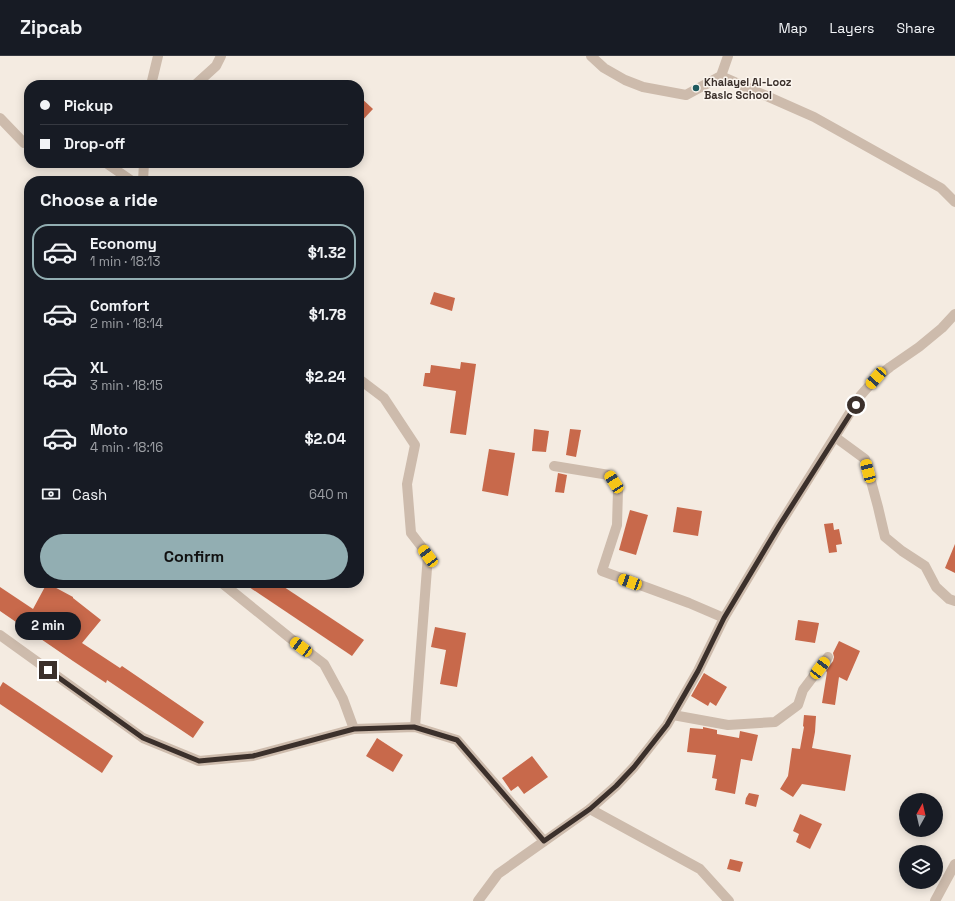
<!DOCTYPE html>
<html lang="en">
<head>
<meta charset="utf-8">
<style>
	body { margin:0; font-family:"Space Grotesk",sans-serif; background:#242831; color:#f1f3f6; height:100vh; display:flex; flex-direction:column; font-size:15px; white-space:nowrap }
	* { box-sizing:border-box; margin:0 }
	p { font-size:13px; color:#9ea1a6 }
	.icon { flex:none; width:22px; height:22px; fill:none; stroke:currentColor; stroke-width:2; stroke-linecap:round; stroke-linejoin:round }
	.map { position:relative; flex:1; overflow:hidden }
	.panel { position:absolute; left:24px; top:120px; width:340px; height:412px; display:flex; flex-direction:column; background:#171b24; border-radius:16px; box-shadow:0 2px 10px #0003 }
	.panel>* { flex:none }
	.guide { position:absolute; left:24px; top:24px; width:340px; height:88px; border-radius:16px; box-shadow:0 2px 10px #0003; display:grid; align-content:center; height:88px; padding:0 16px; background:#171b24 }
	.needle { width:26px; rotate:8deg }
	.fabs { position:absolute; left:899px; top:737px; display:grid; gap:8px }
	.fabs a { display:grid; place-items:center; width:44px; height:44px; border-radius:50%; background:#171b24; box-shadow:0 2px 10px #0003; font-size:20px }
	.end { position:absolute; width:18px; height:18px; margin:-9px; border:5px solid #3b302b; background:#fff; box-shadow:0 0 0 2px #fff }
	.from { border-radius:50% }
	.bubble { position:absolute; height:28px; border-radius:14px; background:#171b24; box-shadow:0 2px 10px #0003; font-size:13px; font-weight:600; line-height:28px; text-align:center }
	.car { position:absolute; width:12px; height:24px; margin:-12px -6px; border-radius:5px; box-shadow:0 0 3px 1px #0007; background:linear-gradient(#f5c518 24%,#345 0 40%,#f5c518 0 76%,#345 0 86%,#f5c518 0) }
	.guide b { display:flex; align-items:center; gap:14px; height:38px; font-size:15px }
	.guide b+b { border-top:1px solid #363941 }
	.guide i { width:10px; height:10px; background:#f1f3f6 }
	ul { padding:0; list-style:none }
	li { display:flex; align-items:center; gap:12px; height:56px; margin:0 8px 6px; padding:0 8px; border:2px solid transparent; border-radius:16px }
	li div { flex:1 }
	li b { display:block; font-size:15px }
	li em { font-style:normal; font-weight:600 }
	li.on { border-color:#92aeb2 }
	li>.icon { width:36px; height:36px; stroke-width:1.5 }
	h2 { padding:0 16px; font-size:18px; line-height:48px }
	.pay { display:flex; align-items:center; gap:10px; height:44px; padding:0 16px; font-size:15px }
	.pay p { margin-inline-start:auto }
	.action { display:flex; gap:8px; margin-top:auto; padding:8px 16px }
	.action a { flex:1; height:46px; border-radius:24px; background:#92aeb2; color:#111; font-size:16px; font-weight:600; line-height:46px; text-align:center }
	header { display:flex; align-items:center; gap:24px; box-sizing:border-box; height:56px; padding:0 20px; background:#171b24; border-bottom:1px solid #363941 }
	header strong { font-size:19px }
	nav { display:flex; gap:22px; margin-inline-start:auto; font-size:14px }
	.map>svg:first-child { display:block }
</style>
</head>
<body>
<header>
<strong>Zipcab</strong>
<nav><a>Map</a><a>Layers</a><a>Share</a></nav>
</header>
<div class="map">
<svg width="955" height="845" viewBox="0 0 955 845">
	<rect width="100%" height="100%" fill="#f4ebe1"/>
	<g fill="#c8694b">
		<path d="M359,40L373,53L359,68Z"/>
		<path d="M434,236L455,242L452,255L430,248Z"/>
		<path d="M461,306L476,308L466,379L450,377L456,335L423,330L425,317H430L431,309L460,313Z"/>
		<path d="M534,373L549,375L546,396L532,395Z"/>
		<path d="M570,373L581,374L576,401L566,399Z"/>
		<path d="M489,393L515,397L508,440L482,435Z"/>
		<path d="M558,417L567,419L564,437L555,436Z"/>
		<path d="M677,451L702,455L698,480L673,476Z"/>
		<path d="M630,454L648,459L636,499L619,494Z"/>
		<path d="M833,467L834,474L839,473L842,488L836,489L837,496L829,497L824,468Z"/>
		<path d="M955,488V517L945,512Z"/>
		<path d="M47,527L73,541V542L101,564L82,587L120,612L122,610L204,666L193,682L107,624L106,627L73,605L0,555V531L33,553Z"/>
		<path d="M243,527H278L364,584L352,600Z"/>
		<path d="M798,564L819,567L815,587L795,584Z"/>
		<path d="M435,571L466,577L457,631L440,628L446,594L431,591Z"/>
		<path d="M839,585L860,595L847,625L839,621L835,649L822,647L827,616L826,615L833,605L834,601L833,597Z"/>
		<path d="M704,617L727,631L716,650L710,646L708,650L691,640Z"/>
		<path d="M3,626L113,700L102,717L0,648V631Z"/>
		<path d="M804,659L816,660L815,676L812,692L851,699L845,735L802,728L793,741L780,733L788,720L792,692L800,693L804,671L803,670Z"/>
		<path d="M703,671L717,674V678L739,682L740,675L758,679L752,705L741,703L735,738L715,734L717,723L712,722L716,699L687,696L690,672L703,673Z"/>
		<path d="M377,682L403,699L393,716L366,700Z"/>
		<path d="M532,700L548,721L524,738L518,730L511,735L502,722Z"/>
		<path d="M749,737L759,739L756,751L745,748L746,742Z"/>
		<path d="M800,758L822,768L810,793L796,786L799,778L793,775Z"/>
		<path d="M730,803L743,806L740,816L727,813Z"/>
	</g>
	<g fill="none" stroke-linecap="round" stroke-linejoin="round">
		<g stroke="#cdbbac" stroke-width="10">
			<path d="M591,0L604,12L625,24L643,31L686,39L721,20L728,0"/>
			<path d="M721,20L814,61L941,132L955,146"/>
			<path d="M151,29L158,0"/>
			<path d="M195,29L216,10L221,0"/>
			<path d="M0,62L24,87H29"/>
			<path d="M106,107L132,125"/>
			<path d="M143,125L144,107"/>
			<path d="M359,323L384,342L415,389L407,428L411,477L428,499L415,671"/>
			<path d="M835,381L865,403L878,451L885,481L902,495L925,510L936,531L949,543L955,545"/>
			<path d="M554,410L609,419L618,434L617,469L602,515L689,547L724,562"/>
			<path d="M222,527L290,582L324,608L343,643L354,673"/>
			<path d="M0,579L143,682L199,705L253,700L354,673L415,671L457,684L544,785"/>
			<path d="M673,659L728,669L775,666L798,649L803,634L828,601"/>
			<path d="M590,753L700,813L729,845"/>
			<path d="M478,845L498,818L590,753L616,730L634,711L667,669L698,615L724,562L779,470L861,339L876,322L890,311L919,291L942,272L955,258"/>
			<path d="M935,845L955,808"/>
		</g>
	</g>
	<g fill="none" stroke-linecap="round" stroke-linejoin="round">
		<path stroke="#3b302b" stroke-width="5" d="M48,614L143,682L199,705L253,700L354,673L414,671L457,684L544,785L590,753L616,730L634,711L667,669L698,615L724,562L779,470L856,349"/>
	</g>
	<circle fill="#1f5a5e" stroke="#fbf5ee" stroke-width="1.5" cx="696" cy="32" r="4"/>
	<g text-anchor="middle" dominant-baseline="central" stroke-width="3" stroke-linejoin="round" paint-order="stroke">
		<g font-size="11" font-weight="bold" fill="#3b302b" stroke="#fbf5ee" text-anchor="start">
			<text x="704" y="26">Khalayel Al-Looz<tspan x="704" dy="13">Basic School</tspan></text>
		</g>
	</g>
</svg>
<div class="fabs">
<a><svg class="needle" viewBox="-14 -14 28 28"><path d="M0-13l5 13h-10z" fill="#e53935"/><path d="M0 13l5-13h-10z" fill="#9ea1a6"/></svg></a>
<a><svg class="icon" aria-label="layers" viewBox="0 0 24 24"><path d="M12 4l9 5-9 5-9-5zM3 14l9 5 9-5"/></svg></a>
</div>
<i class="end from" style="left:856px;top:349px"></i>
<i class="end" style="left:48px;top:614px"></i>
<div class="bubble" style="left:15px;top:556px;width:66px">2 min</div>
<i class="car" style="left:876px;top:322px;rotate:221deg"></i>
<i class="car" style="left:868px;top:415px;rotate:345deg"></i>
<i class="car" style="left:614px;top:426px;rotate:327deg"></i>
<i class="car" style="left:428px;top:500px;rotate:323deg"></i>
<i class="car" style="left:630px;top:526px;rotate:290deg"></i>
<i class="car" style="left:301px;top:591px;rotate:307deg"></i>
<i class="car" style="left:820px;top:612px;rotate:37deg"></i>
<div class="guide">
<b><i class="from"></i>Pickup</b>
<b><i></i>Drop-off</b>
</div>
<section class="panel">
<h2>Choose a ride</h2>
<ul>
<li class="on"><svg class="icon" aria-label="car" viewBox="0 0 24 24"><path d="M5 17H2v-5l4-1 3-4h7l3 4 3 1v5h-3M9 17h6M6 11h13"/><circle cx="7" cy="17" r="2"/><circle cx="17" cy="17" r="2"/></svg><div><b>Economy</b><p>1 min · 18:13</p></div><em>$1.32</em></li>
<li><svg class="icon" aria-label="car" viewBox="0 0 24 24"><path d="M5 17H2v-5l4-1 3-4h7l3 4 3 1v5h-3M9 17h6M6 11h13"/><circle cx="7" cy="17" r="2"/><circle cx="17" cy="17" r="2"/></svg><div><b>Comfort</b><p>2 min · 18:14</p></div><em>$1.78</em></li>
<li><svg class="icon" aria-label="car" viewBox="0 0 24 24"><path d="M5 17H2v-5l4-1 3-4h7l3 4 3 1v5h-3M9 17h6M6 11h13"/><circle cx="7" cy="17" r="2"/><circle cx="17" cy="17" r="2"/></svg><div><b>XL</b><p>3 min · 18:15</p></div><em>$2.24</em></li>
<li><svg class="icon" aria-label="car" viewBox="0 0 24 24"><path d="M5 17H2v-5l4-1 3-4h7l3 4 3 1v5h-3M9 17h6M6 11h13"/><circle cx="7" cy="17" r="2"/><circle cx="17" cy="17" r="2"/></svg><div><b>Moto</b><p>4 min · 18:16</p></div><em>$2.04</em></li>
</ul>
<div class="pay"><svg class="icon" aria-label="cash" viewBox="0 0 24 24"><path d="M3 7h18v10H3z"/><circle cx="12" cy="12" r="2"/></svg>Cash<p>640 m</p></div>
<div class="action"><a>Confirm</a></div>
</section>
</div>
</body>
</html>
